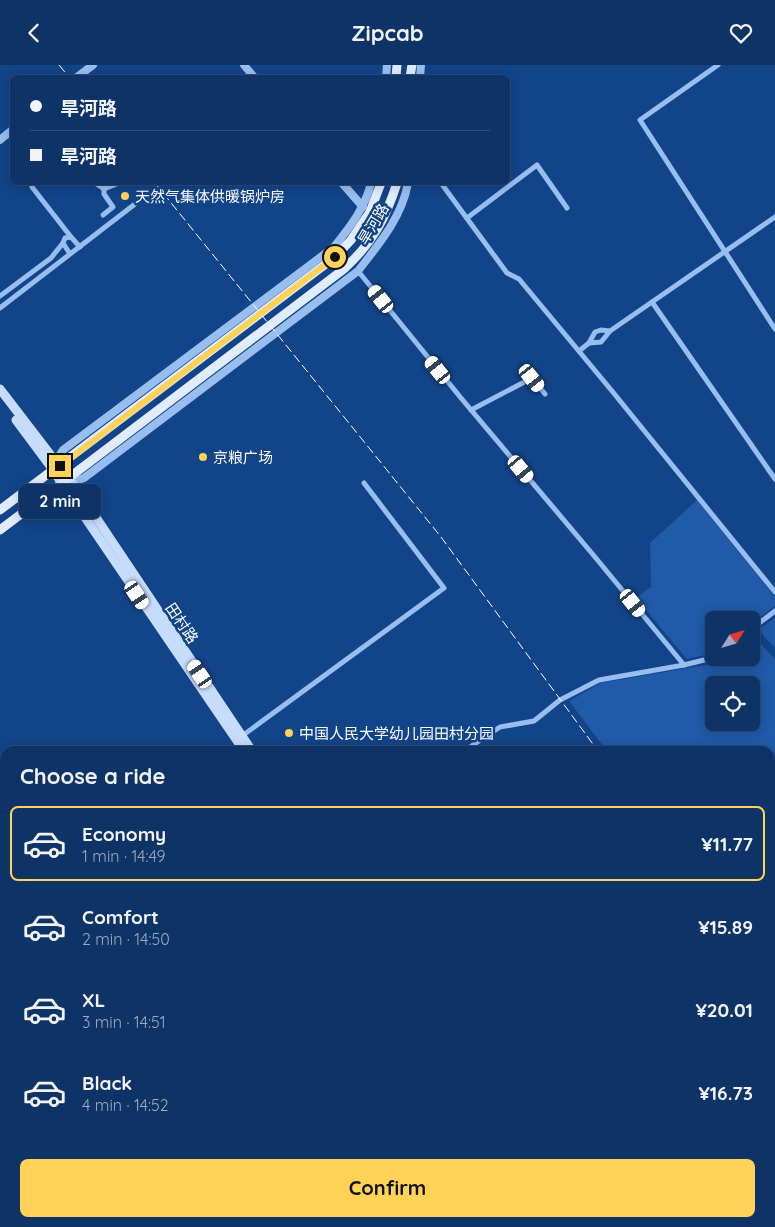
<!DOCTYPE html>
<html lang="en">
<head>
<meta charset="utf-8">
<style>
	body { margin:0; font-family:Quicksand,"Noto Sans SC",sans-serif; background:#1c3f70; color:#f1f3f6; height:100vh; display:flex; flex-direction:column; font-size:19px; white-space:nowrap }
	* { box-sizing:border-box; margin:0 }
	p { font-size:16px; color:#9baac0 }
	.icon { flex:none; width:28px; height:28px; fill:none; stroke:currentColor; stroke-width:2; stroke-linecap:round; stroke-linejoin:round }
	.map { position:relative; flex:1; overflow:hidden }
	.panel { position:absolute; left:0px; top:681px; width:775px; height:481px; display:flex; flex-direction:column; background:#0e3367; border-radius:15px 15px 0 0; box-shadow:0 2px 12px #0003,0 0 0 1px #2e4e7b }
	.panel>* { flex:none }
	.banner { position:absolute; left:10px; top:10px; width:500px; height:110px; border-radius:8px; box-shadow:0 2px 12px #0003,0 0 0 1px #2e4e7b; display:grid; align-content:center; height:110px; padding:0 20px; background:#0e3367 }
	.needle { width:32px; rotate:53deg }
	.controls { position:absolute; left:705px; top:546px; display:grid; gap:10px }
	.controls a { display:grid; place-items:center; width:55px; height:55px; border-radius:8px; background:#0e3367; box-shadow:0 2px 12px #0003,0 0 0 1px #2e4e7b; font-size:25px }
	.end { position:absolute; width:22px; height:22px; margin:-11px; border:6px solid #ffd258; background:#111; box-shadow:0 0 0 2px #111 }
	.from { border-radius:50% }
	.bubble { position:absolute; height:35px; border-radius:8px; background:#0e3367; box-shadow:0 2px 12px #0003,0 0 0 1px #2e4e7b; font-size:16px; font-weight:800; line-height:35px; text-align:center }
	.car { position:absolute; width:15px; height:30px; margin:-15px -8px; border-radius:6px; box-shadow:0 0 4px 1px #0007; background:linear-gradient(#fff 24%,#345 0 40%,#fff 0 76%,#345 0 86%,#fff 0) }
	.banner b { display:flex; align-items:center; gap:18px; height:48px; font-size:19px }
	.banner b+b { border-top:1px solid #2e4e7b }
	.banner i { width:12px; height:12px; background:#f1f3f6 }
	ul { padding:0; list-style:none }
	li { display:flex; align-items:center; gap:15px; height:75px; margin:0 10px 8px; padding:0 10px; border:2px solid transparent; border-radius:8px }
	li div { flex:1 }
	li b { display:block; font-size:19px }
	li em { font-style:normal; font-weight:800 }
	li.active { border-color:#ffd258 }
	li>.icon { width:45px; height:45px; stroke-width:1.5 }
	h2 { padding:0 20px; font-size:22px; line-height:60px }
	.cta { display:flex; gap:10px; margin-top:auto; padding:10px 20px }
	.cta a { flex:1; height:58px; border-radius:8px; background:#ffd258; color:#111; font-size:20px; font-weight:800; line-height:58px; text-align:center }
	header { display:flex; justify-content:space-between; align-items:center; height:65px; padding:0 20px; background:#0e3367; font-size:22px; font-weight:800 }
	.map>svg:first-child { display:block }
</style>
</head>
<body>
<header><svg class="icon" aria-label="back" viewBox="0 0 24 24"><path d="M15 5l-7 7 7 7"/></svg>Zipcab<svg class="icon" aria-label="heart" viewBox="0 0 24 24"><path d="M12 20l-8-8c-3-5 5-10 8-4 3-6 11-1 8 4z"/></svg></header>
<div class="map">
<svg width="775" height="1162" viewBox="0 0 775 1162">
	<rect width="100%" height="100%" fill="#124489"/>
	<g fill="#215aa8" fill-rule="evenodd">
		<path d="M697,435L775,532V541L751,559V555H714V588L687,594L636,533L651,522L650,478Z"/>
		<path d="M775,553V583L762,569L761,563Z"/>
		<path d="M752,570L775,594V860L770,854V686H607L569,636L601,618L711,599L721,593L751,592ZM714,620H751V658H714Z"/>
		<path d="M0,1109L5,1116V1158H34L37,1162H0Z"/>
	</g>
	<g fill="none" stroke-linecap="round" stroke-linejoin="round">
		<g stroke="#98bef0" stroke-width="5">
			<path d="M718,0L640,55L775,264"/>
			<path d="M33,118L32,122L71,172"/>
			<path d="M95,118L104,124L119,118"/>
			<path d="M441,118L507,208L519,214L612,326L775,527"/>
			<path d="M103,150L113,142L104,129V124"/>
			<path d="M467,153L537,100L567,143"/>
			<path d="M70,189L63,178L65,173L71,172L80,182"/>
			<path d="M358,206L461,333L595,492L684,600"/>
			<path d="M0,231L51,193L63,178"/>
			<path d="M652,237L775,414"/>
			<path d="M0,243L135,139"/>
			<path d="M589,278L595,267L601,265L610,266"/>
			<path d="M579,286L589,278L601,277L610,266L775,152"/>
			<path d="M471,345L532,313L545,329"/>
			<path d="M751,564L775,546"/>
			<path d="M242,671L444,523L364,418"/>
			<path d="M464,686L500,662L534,656L560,635L599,615L684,600L708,594L714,591"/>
		</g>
		<g stroke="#98bef0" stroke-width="8">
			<path d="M244,0L254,12"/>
			<path d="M77,12L93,0"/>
			<path d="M386,12L387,0"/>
			<path d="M420,12L421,0"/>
			<path d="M0,75L12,65"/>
			<path d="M342,118L363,142"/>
			<path d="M54,402L56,396L63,385L334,182C350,162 365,143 371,118"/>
			<path d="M67,419L84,413L358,206C379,179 402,152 408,118"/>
			<path d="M0,1031L5,1027"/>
			<path d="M338,1162L344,1158"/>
		</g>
		<g stroke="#c6dcfb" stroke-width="9">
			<path d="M0,324L79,427L252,686"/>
			<path d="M16,355L48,398L244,686"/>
			<path d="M569,1158L572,1162"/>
			<path d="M577,1158L580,1162"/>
		</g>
		<g stroke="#e2ecff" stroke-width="9">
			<path d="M396,12L397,0"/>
			<path d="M410,12L412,0"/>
			<path d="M0,445L335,192L351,175L370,147L381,118"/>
			<path d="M0,465L344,204C373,177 385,155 397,118"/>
			<path d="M0,1049L5,1055"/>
			<path d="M0,1095L5,1102"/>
			<path d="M46,1158L49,1162"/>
			<path d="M82,1158L85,1162"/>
		</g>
		<g stroke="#f0f6ff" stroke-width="10">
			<path d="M0,1060L5,1066"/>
			<path d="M0,1075L5,1082"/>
			<path d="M61,1158L65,1162"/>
			<path d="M73,1158L76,1162"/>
		</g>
		<g stroke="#fff" stroke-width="1" stroke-dasharray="9 4" stroke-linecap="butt">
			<path d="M59,0L69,12"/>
			<path d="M155,118L441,472L598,686"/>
			<path d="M770,921L775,927"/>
		</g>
	</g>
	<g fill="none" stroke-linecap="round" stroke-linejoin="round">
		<path stroke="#ffd258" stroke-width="6" d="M60,401L335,192"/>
	</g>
	<g fill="#ffd258" stroke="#124489" stroke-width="2">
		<circle cx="125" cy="131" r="5"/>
		<circle cx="203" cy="392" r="5"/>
		<circle cx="289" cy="668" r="5"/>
	</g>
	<g text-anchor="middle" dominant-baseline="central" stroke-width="5" stroke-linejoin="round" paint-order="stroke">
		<g font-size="15" fill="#fff" stroke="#124489" text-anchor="start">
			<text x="135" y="131">天然气集体供暖锅炉房</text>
			<text x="213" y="392">京粮广场</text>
			<text x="299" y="668">中国人民大学幼儿园田村分园</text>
		</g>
		<g font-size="15" fill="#fff" stroke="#124489">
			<text transform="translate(373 159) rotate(-59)">旱河路</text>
			<text transform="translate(182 558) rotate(56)">田村路</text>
		</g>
	</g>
</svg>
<div class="controls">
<a><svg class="needle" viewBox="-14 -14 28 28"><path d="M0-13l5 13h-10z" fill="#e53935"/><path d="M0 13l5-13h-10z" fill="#9baac0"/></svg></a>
<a><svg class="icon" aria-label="locate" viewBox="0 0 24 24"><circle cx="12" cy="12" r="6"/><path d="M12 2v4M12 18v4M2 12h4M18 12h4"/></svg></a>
</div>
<i class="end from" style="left:335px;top:192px"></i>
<i class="end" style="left:60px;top:401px"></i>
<div class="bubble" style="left:19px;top:419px;width:82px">2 min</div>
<i class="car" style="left:381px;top:234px;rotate:321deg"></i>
<i class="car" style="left:438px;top:305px;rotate:321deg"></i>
<i class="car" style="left:532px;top:313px;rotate:141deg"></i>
<i class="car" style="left:521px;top:404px;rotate:140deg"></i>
<i class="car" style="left:137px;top:530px;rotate:146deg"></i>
<i class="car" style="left:633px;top:538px;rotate:141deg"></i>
<i class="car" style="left:200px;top:609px;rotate:326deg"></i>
<div class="banner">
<b><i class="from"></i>旱河路</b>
<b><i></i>旱河路</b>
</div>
<section class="panel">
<h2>Choose a ride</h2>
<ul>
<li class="active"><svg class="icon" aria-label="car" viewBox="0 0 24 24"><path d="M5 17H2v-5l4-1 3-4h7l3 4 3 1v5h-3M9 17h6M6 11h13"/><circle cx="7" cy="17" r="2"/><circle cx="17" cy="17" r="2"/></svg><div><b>Economy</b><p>1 min · 14:49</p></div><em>¥11.77</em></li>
<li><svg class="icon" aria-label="car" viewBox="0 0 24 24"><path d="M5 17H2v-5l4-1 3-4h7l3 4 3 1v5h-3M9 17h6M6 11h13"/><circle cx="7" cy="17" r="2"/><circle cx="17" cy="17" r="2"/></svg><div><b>Comfort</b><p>2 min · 14:50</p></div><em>¥15.89</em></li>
<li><svg class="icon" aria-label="car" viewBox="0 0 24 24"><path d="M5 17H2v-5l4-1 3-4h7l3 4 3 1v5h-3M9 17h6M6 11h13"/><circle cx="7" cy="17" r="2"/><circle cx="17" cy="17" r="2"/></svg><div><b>XL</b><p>3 min · 14:51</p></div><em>¥20.01</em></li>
<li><svg class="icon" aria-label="car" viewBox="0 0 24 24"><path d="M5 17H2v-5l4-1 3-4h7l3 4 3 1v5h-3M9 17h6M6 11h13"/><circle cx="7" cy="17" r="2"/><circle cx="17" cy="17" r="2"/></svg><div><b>Black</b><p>4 min · 14:52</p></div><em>¥16.73</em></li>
</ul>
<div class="cta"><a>Confirm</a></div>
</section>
</div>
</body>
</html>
